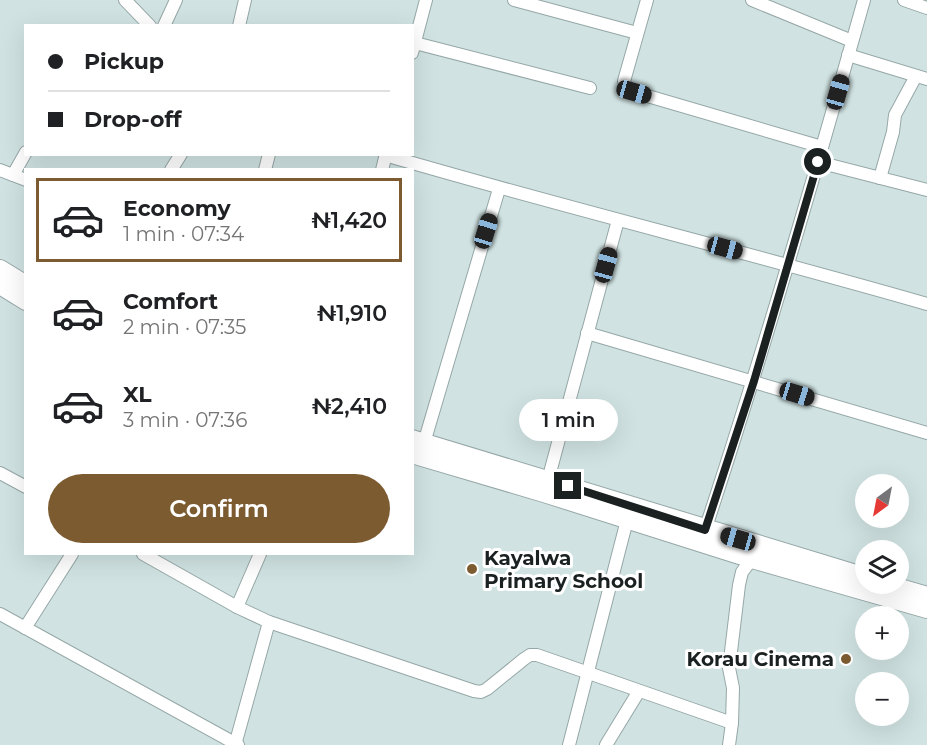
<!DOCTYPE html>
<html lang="en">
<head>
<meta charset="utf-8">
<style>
	body { margin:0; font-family:Montserrat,sans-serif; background:#f6f6f6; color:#202124; height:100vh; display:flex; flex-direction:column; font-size:22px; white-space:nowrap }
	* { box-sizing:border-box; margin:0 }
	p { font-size:20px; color:#757577 }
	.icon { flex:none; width:33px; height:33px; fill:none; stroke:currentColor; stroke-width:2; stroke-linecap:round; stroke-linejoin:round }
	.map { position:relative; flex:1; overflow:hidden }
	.drawer { position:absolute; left:24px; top:168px; width:390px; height:387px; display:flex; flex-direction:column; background:#fff; border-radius:0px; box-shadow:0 6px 24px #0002 }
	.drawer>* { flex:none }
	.banner { position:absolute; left:24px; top:24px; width:390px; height:132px; border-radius:0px; box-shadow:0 6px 24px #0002; display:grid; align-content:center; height:132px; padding:0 24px; background:#fff }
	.needle { width:39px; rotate:212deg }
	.controls { position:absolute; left:855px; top:474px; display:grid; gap:12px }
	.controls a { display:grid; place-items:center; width:54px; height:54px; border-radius:50%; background:#fff; box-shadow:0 6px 24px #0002; font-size:30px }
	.end { position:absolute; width:27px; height:27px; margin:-14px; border:8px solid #1a2120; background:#fff; box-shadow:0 0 0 3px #fff }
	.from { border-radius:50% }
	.bubble { position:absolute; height:42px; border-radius:21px; background:#fff; box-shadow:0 6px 24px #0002; font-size:20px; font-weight:600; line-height:42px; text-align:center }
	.car { position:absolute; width:18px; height:36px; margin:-18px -9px; border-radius:8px; box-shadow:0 0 4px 2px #0007; background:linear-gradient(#222 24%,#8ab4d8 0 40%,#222 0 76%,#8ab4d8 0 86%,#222 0) }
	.banner b { display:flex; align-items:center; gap:21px; height:57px; font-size:22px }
	.banner b+b { border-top:2px solid #e0e0e0 }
	.banner i { width:15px; height:15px; background:#202124 }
	ul { padding:10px 0 0; list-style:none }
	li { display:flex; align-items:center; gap:18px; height:84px; margin:0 12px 9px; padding:0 12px; border:3px solid transparent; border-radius:0px }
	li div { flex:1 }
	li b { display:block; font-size:22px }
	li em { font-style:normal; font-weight:600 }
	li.on { border-color:#7c5b31 }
	li>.icon { width:54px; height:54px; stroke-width:1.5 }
	.button { display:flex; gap:12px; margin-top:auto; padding:12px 24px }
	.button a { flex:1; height:69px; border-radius:36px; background:#7c5b31; color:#fff; font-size:24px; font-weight:600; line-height:69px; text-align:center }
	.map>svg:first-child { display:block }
</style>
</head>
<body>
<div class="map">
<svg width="927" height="745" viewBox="0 0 927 745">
	<rect width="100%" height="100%" fill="#d0e3e2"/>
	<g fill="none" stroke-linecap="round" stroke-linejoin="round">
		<defs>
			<g id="street">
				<path d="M125,0L150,26"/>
				<path d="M514,0L637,33"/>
				<path d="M647,0L624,81L626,87L634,92L822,147"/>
				<path d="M752,0L852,41"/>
				<path d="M904,0L927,8"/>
				<path d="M164,26L176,0"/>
				<path d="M239,26L245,0"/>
				<path d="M415,43L590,88"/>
				<path d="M412,53L426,0"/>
				<path d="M848,55L927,79"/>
				<path d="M385,155C565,208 747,252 927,304"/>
				<path d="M818,162L927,190"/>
				<path d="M0,170L26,180"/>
				<path d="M171,170L181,154"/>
				<path d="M265,170L269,154"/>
				<path d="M382,170L386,154"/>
				<path d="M13,175L26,152"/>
				<path d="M880,178L893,132L895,115L916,76"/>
				<path d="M587,333L927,433"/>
				<path d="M424,443L499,189"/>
				<path d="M0,473L26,487"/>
				<path d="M548,480L618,220"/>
				<path d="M705,530C763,354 814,177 864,0"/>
				<path d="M143,554L237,607L269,622L474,691L481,692L487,689L524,659L530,655H537L732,723"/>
				<path d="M237,607L260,554"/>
				<path d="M0,614L238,745"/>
				<path d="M25,628L72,554"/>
				<path d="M235,745L269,622"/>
				<path d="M569,745L627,520"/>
				<path d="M606,745L639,691"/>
				<path d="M729,745L732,723L733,688L729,668L739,585L742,572L752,559"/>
			</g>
			<g id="secondary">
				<path d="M0,269L26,285"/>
				<path d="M0,285L26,301"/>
				<path d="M412,439L866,577"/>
				<path d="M412,454L544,493L752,559L927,609"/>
				<path d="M886,584L927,596"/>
			</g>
		</defs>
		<use href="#street" stroke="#95a7a6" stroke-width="14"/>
		<use href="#secondary" stroke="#95a7a6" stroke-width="20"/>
		<use href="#street" stroke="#fff" stroke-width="12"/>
		<use href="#secondary" stroke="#fff" stroke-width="18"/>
	</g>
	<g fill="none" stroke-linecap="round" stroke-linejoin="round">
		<path stroke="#1a2120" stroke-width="8" d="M568,486L705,530L754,381L818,162"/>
	</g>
	<g fill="#7c5b31" stroke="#fff" stroke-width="2">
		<circle cx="472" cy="569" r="6"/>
		<circle cx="846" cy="659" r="6"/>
	</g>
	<g text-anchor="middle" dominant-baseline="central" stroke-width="6" stroke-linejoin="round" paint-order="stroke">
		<g font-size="20" font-weight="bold" fill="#1a2120" stroke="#fff" text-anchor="start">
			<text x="484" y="558">Kayalwa<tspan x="484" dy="23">Primary School</tspan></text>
			<text x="834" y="659" text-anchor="end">Korau Cinema</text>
		</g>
	</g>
</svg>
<div class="controls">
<a><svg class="needle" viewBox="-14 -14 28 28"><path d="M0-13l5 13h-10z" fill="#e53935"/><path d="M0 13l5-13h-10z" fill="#757577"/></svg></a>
<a><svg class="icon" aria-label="layers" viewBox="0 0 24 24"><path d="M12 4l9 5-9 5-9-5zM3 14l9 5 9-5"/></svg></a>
<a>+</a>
<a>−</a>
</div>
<i class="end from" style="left:818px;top:162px"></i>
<i class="end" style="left:568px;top:486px"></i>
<div class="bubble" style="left:519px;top:399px;width:99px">1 min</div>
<i class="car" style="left:634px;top:92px;rotate:106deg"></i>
<i class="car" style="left:838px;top:92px;rotate:16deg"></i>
<i class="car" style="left:486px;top:231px;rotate:17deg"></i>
<i class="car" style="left:725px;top:248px;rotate:105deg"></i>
<i class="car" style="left:606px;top:265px;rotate:15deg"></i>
<i class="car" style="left:797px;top:394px;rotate:107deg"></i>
<i class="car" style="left:738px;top:539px;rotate:286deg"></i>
<div class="banner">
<b><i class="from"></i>Pickup</b>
<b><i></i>Drop-off</b>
</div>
<section class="drawer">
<ul>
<li class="on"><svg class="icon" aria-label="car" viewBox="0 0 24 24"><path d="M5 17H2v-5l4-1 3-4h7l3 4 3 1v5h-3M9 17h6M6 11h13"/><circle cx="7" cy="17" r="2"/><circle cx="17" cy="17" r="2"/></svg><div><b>Economy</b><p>1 min · 07:34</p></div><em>₦1,420</em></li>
<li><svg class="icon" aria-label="car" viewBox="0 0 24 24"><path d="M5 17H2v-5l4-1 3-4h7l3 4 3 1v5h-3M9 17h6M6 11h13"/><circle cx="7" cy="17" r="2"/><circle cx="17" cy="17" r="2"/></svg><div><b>Comfort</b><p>2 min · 07:35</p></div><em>₦1,910</em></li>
<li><svg class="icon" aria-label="car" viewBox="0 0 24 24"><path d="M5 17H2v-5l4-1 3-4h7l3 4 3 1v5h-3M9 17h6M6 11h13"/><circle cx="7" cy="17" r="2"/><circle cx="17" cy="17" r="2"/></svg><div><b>XL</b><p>3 min · 07:36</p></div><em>₦2,410</em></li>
</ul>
<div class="button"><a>Confirm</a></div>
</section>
</div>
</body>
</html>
